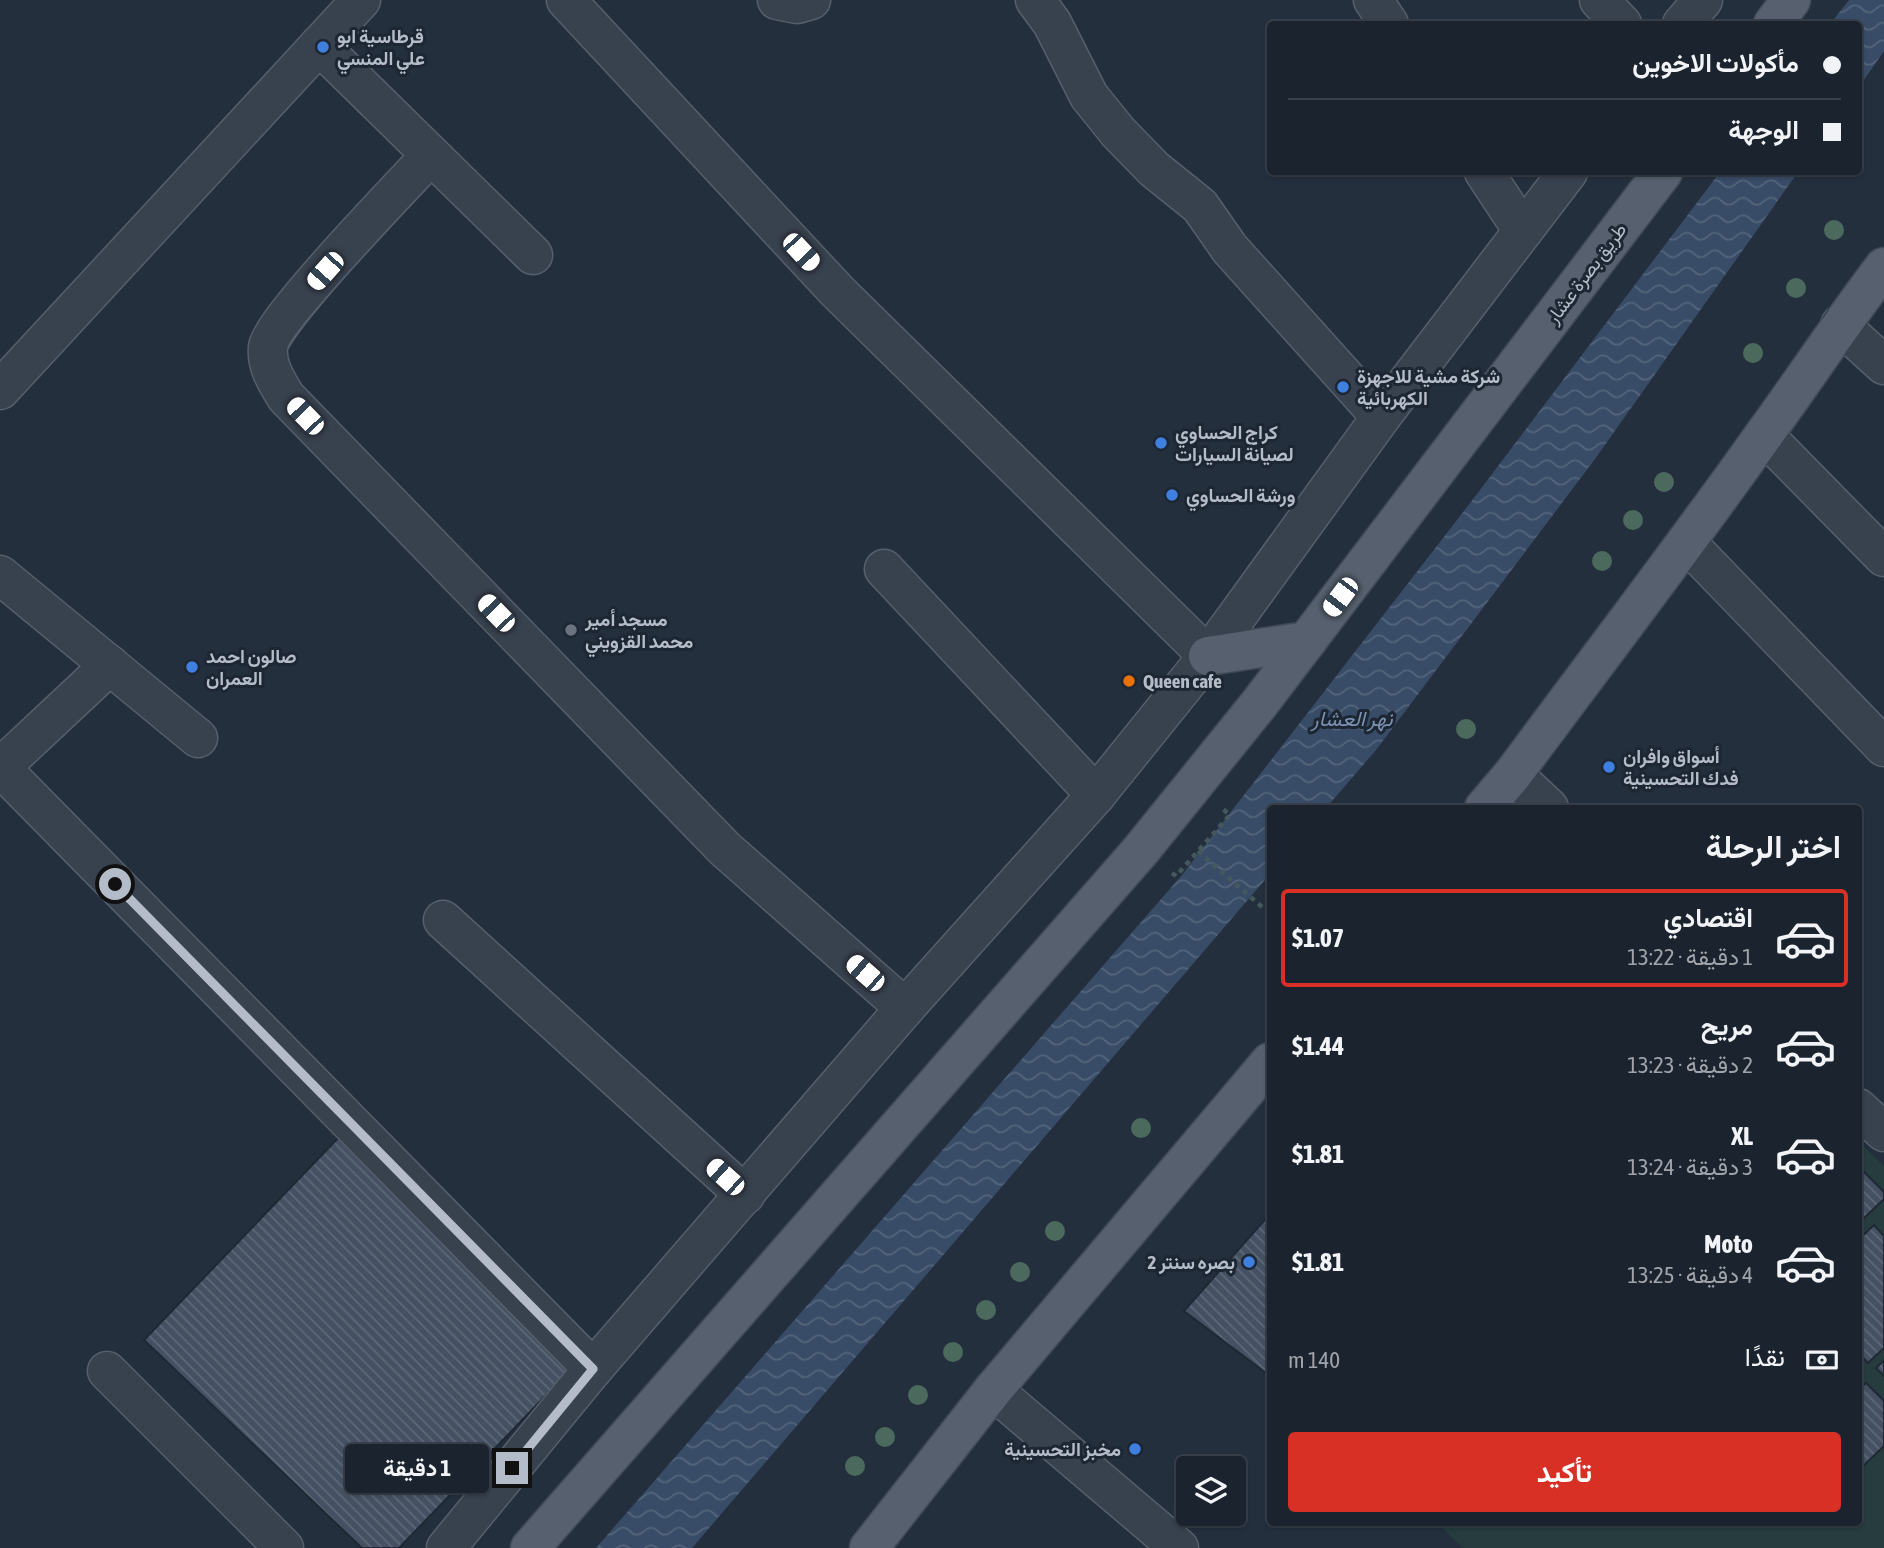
<!DOCTYPE html>
<html lang="ar">
<head>
<meta charset="utf-8">
<style>
	body { margin:0; font-family:"Asap Condensed",Vazirmatn,sans-serif; background:#242b36; color:#f1f3f6; direction:rtl; height:100vh; display:flex; flex-direction:column; font-size:26px; white-space:nowrap }
	* { box-sizing:border-box; margin:0 }
	p { font-size:23px; color:#a0a4aa }
	.icon { flex:none; width:38px; height:38px; fill:none; stroke:currentColor; stroke-width:2; stroke-linecap:round; stroke-linejoin:round }
	.map { position:relative; flex:1; overflow:hidden; direction:ltr }
	.sheet { position:absolute; left:1267px; top:805px; width:595px; height:721px; display:flex; flex-direction:column; background:#1b232e; border-radius:7px; box-shadow:0 2px 5px #0004,0 0 0 2px #39404a; direction:rtl }
	.sheet>* { flex:none }
	.top-card { position:absolute; left:1267px; top:21px; width:595px; height:154px; border-radius:7px; box-shadow:0 2px 5px #0004,0 0 0 2px #39404a; direction:rtl; display:grid; align-content:center; height:154px; padding:0 21px; background:#1b232e }
	.buttons { position:absolute; left:1176px; top:1456px; display:grid; gap:14px }
	.buttons a { display:grid; place-items:center; width:70px; height:70px; border-radius:7px; background:#1b232e; box-shadow:0 2px 5px #0004,0 0 0 2px #39404a; font-size:35px }
	.end { position:absolute; width:32px; height:32px; margin:-16px; border:9px solid #b4bcc9; background:#111; box-shadow:0 0 0 4px #111 }
	.from { border-radius:50% }
	.bubble { position:absolute; height:49px; border-radius:7px; background:#1b232e; box-shadow:0 2px 5px #0004,0 0 0 2px #39404a; font-size:23px; font-weight:700; line-height:49px; text-align:center; direction:rtl }
	.car { position:absolute; width:21px; height:42px; margin:-21px -10px; border-radius:9px; box-shadow:0 0 5px 2px #0007; background:linear-gradient(#fff 24%,#345 0 40%,#fff 0 76%,#345 0 86%,#fff 0) }
	.top-card b { display:flex; align-items:center; gap:24px; height:66px; font-size:26px }
	.top-card b+b { border-top:2px solid #39404a }
	.top-card i { width:18px; height:18px; background:#f1f3f6 }
	ul { padding:0; list-style:none }
	li { display:flex; align-items:center; gap:21px; height:98px; margin:0 14px 10px; padding:0 7px; border:4px solid transparent; border-radius:7px }
	li div { flex:1 }
	li b { display:block; font-size:26px }
	li em { font-style:normal; font-weight:700 }
	li.on { border-color:#d93025 }
	li>.icon { width:63px; height:63px; stroke-width:1.5 }
	h2 { padding:0 21px; font-size:32px; line-height:84px }
	.pay { display:flex; align-items:center; gap:18px; height:77px; padding:0 21px; font-size:26px }
	.pay p { margin-inline-start:auto }
	.primary-button { display:flex; gap:14px; margin-top:auto; padding:14px 21px }
	.primary-button a { flex:1; height:80px; border-radius:7px; background:#d93025; color:#fff; font-size:28px; font-weight:700; line-height:80px; text-align:center }
	.map>svg:first-child { display:block }
</style>
</head>
<body>
<div class="map">
<svg width="1884" height="1548" viewBox="0 0 1884 1548">
	<defs>
		<pattern id="water-waves" width="16" height="10" patternUnits="userSpaceOnUse" patternTransform="scale(1.75)"><rect width="16" height="10" fill="#394c67"/><path d="M0 5q4-4 8 0t8 0" fill="none" stroke="#53647b"/></pattern>
		<pattern id="building-back-hatch" width="6" height="6" patternUnits="userSpaceOnUse" patternTransform="scale(1.75)"><rect width="6" height="6" fill="#455162"/><path d="M-1 5l2 2M0 0l6 6M5-1l2 2" fill="none" stroke="#5d6877"/></pattern>
	</defs>
	<rect width="100%" height="100%" fill="#242f3e"/>
	<path fill="#263c3f" d="M1859,1142L1884,1166V1548H1463L1437,1523L1858,1522Z"/>
	<g fill="url(#water-waves)">
		<path d="M1849,0H1884V51L1859,87L1858,24H1830Z"/>
		<path d="M1720,172H1798L1595,459L1376,750L1326,808H1270V874L692,1548H596L1182,875L1474,498Z"/>
	</g>
	<g fill="url(#building-back-hatch)" stroke="#1f2835" stroke-width="2">
		<path d="M341,1135L578,1362L399,1548H362L144,1340Z"/>
		<path d="M1858,1166L1884,1192V1199L1858,1224Z"/>
		<path d="M1270,1214V1376L1184,1311Z"/>
		<path d="M1874,1225L1884,1236V1348L1868,1363L1858,1353V1240Z"/>
		<path d="M1884,1360V1376L1876,1368Z"/>
		<path d="M1866,1383L1884,1401V1446L1858,1471V1390Z"/>
	</g>
	<g fill="none" stroke-linecap="round" stroke-linejoin="round">
		<defs>
			<g id="minor">
				<path d="M566,0L837,291L1208,656"/>
				<path d="M777,0L797,4L811,0"/>
				<path d="M1035,0L1052,23L1089,96L1118,132L1154,169L1200,206L1230,249L1381,417"/>
				<path d="M1373,0L1389,24"/>
				<path d="M1599,0L1622,24"/>
				<path d="M1682,24L1703,0"/>
				<path d="M319,45L533,255"/>
				<path d="M431,155C405,183 271,321 268,347C266,366 277,382 286,397L725,849L905,1008"/>
				<path d="M1484,172L1523,231"/>
				<path d="M1840,325L1884,365"/>
				<path d="M0,390L361,0"/>
				<path d="M1764,435L1884,557"/>
				<path d="M1686,542L1884,747"/>
				<path d="M884,569L1096,795"/>
				<path d="M0,575L198,738"/>
				<path d="M0,768L110,665"/>
				<path d="M1,768L593,1369"/>
				<path d="M1513,774L1549,808"/>
				<path d="M443,920L745,1195"/>
				<path d="M1858,1108L1884,1132"/>
				<path d="M107,1371L284,1548"/>
				<path d="M993,1390L1179,1548"/>
				<path d="M446,1548L593,1369L905,1008L1096,795L1208,656L1381,417L1568,172"/>
			</g>
			<g id="major">
				<path d="M1773,24L1791,0"/>
				<path d="M1208,656L1307,641"/>
				<path d="M1484,808L1513,774C1596,662 1682,550 1763,436C1804,380 1842,322 1884,267"/>
				<path d="M530,1548L1141,850L1259,704L1663,172"/>
				<path d="M869,1548L993,1390L1270,1062"/>
			</g>
		</defs>
		<use href="#minor" stroke="#565f6c" stroke-width="41"/>
		<use href="#major" stroke="#414a57" stroke-width="41"/>
		<g stroke="#44595c" stroke-width="4.5" stroke-dasharray="5 5" stroke-linecap="butt">
			<path d="M1198,851L1270,914"/>
			<path d="M1172,873L1176,876L1230,815L1223,809"/>
		</g>
		<use href="#minor" stroke="#38414e" stroke-width="38"/>
		<use href="#major" stroke="#56606e" stroke-width="38"/>
	</g>
	<g fill="#4b6a5d">
		<circle cx="1834" cy="230" r="10"/>
		<circle cx="1796" cy="288" r="10"/>
		<circle cx="1753" cy="353" r="10"/>
		<circle cx="1664" cy="482" r="10"/>
		<circle cx="1633" cy="520" r="10"/>
		<circle cx="1602" cy="561" r="10"/>
		<circle cx="1466" cy="729" r="10"/>
		<circle cx="1141" cy="1128" r="10"/>
		<circle cx="1055" cy="1231" r="10"/>
		<circle cx="1020" cy="1272" r="10"/>
		<circle cx="986" cy="1310" r="10"/>
		<circle cx="953" cy="1352" r="10"/>
		<circle cx="918" cy="1395" r="10"/>
		<circle cx="885" cy="1437" r="10"/>
		<circle cx="855" cy="1466" r="10"/>
	</g>
	<g fill="none" stroke-linecap="round" stroke-linejoin="round">
		<path stroke="#b4bcc9" stroke-width="9" d="M115,884L593,1369L512,1468"/>
	</g>
	<g fill="#3f7fe0" stroke="#1d2633" stroke-width="2.5">
		<circle cx="323" cy="47" r="7"/>
		<circle cx="1343" cy="387" r="7"/>
		<circle cx="1161" cy="443" r="7"/>
		<circle cx="1172" cy="495" r="7"/>
		<circle cx="192" cy="667" r="7"/>
		<circle cx="1609" cy="767" r="7"/>
		<circle cx="1249" cy="1262" r="7"/>
		<circle cx="1135" cy="1449" r="7"/>
	</g>
	<circle fill="#6b7280" stroke="#1d2633" stroke-width="2.5" cx="571" cy="630" r="7"/>
	<circle fill="#e8710a" stroke="#1d2633" stroke-width="2.5" cx="1129" cy="681" r="7"/>
	<g text-anchor="middle" dominant-baseline="central" stroke-width="6" stroke-linejoin="round" paint-order="stroke">
		<g font-size="19" font-weight="bold" fill="#b4bcc9" stroke="#1d2633" text-anchor="start">
			<text x="337" y="36">قرطاسية ابو<tspan x="337" dy="22">علي المنسي</tspan></text>
			<text x="1357" y="376">شركة مشية للاجهزة<tspan x="1357" dy="22">الكهربائية</tspan></text>
			<text x="1175" y="432">كراج الحساوي<tspan x="1175" dy="22">لصيانة السيارات</tspan></text>
			<text x="1186" y="495">ورشة الحساوي</text>
			<text x="585" y="619">مسجد أمير<tspan x="585" dy="22">محمد القزويني</tspan></text>
			<text x="206" y="656">صالون احمد<tspan x="206" dy="22">العمران</tspan></text>
			<text x="1143" y="681">Queen cafe</text>
			<text x="1623" y="756">أسواق وافران<tspan x="1623" dy="22">فدك التحسينية</tspan></text>
			<text x="1235" y="1262" text-anchor="end">بصره سنتر 2</text>
			<text x="1121" y="1449" text-anchor="end">مخبز التحسينية</text>
		</g>
		<g font-size="19" fill="#b4bcc9" stroke="#1d2633">
			<text transform="translate(1586 273) rotate(-53)">طريق بصرة عشار</text>
		</g>
		<g font-size="21" font-style="italic" fill="#7c92b1" stroke="#1d2633">
			<text x="1352" y="718">نهر العشار</text>
		</g>
	</g>
</svg>
<div class="buttons">
<a><svg class="icon" aria-label="layers" viewBox="0 0 24 24"><path d="M12 4l9 5-9 5-9-5zM3 14l9 5 9-5"/></svg></a>
</div>
<i class="end from" style="left:115px;top:884px"></i>
<i class="end" style="left:512px;top:1468px"></i>
<div class="bubble" style="left:345px;top:1444px;width:144px">1 دقيقة</div>
<i class="car" style="left:801px;top:252px;rotate:137deg"></i>
<i class="car" style="left:325px;top:271px;rotate:222deg"></i>
<i class="car" style="left:305px;top:416px;rotate:316deg"></i>
<i class="car" style="left:1340px;top:597px;rotate:217deg"></i>
<i class="car" style="left:496px;top:613px;rotate:316deg"></i>
<i class="car" style="left:865px;top:973px;rotate:311deg"></i>
<i class="car" style="left:725px;top:1177px;rotate:312deg"></i>
<div class="top-card">
<b><i class="from"></i>مأكولات الاخوين</b>
<b><i></i>الوجهة</b>
</div>
<section class="sheet">
<h2>اختر الرحلة</h2>
<ul>
<li class="on"><svg class="icon" aria-label="car" viewBox="0 0 24 24"><path d="M5 17H2v-5l4-1 3-4h7l3 4 3 1v5h-3M9 17h6M6 11h13"/><circle cx="7" cy="17" r="2"/><circle cx="17" cy="17" r="2"/></svg><div><b>اقتصادي</b><p>1 دقيقة · 13:22</p></div><em>$1.07</em></li>
<li><svg class="icon" aria-label="car" viewBox="0 0 24 24"><path d="M5 17H2v-5l4-1 3-4h7l3 4 3 1v5h-3M9 17h6M6 11h13"/><circle cx="7" cy="17" r="2"/><circle cx="17" cy="17" r="2"/></svg><div><b>مريح</b><p>2 دقيقة · 13:23</p></div><em>$1.44</em></li>
<li><svg class="icon" aria-label="car" viewBox="0 0 24 24"><path d="M5 17H2v-5l4-1 3-4h7l3 4 3 1v5h-3M9 17h6M6 11h13"/><circle cx="7" cy="17" r="2"/><circle cx="17" cy="17" r="2"/></svg><div><b>XL</b><p>3 دقيقة · 13:24</p></div><em>$1.81</em></li>
<li><svg class="icon" aria-label="car" viewBox="0 0 24 24"><path d="M5 17H2v-5l4-1 3-4h7l3 4 3 1v5h-3M9 17h6M6 11h13"/><circle cx="7" cy="17" r="2"/><circle cx="17" cy="17" r="2"/></svg><div><b>Moto</b><p>4 دقيقة · 13:25</p></div><em>$1.81</em></li>
</ul>
<div class="pay"><svg class="icon" aria-label="cash" viewBox="0 0 24 24"><path d="M3 7h18v10H3z"/><circle cx="12" cy="12" r="2"/></svg>نقدًا<p>140 m</p></div>
<div class="primary-button"><a>تأكيد</a></div>
</section>
</div>
</body>
</html>
